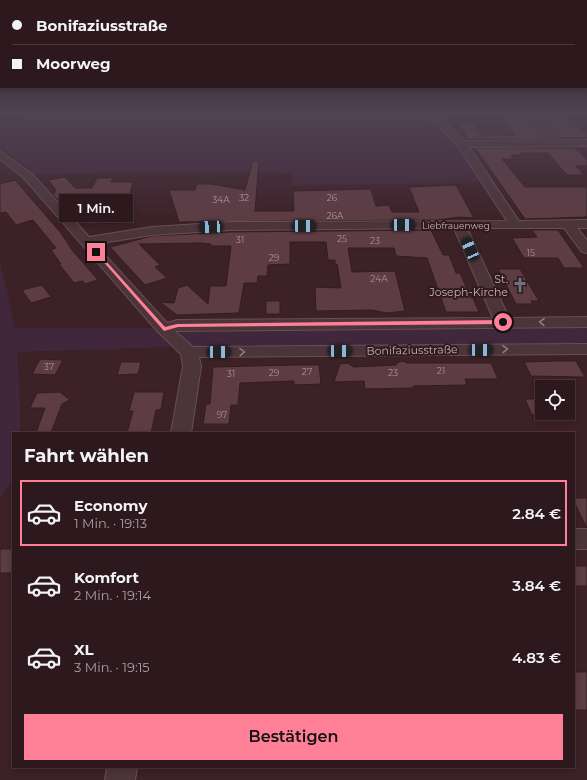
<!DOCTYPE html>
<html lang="de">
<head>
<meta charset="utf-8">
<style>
	body { margin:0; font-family:Montserrat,sans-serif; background:#352226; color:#f1f3f6; height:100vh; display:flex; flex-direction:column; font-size:15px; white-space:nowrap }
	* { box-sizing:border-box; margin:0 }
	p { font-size:13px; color:#a7a0a4 }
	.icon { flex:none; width:22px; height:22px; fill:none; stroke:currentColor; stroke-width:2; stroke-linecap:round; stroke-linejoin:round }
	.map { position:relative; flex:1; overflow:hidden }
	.side { position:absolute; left:12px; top:432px; width:563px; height:336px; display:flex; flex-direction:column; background:#2d191d; border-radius:0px; box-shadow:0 2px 6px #0003,0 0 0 1px #48383b }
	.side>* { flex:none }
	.banner { position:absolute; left:0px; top:0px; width:587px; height:88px; box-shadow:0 2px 6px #0003,0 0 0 1px #48383b; display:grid; align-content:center; height:88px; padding:0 12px; background:#2d191d }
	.tools { position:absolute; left:535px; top:380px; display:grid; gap:8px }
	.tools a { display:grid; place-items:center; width:40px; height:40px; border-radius:0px; background:#2d191d; box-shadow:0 2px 6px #0003,0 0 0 1px #48383b; font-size:20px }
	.end { position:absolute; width:18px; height:18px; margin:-9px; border:5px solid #fe7f96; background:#111; box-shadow:0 0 0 2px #111 }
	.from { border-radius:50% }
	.bubble { position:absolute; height:28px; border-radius:0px; background:#2d191d; box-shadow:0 2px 6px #0003,0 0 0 1px #48383b; font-size:13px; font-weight:600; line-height:28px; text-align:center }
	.car { position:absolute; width:12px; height:24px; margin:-12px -6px; border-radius:5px; box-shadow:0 0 3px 1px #0007; background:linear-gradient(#222 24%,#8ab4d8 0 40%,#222 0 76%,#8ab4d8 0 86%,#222 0) }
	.banner b { display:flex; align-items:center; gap:14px; height:38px; font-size:15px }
	.banner b+b { border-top:1px solid #48383b }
	.banner i { width:10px; height:10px; background:#f1f3f6 }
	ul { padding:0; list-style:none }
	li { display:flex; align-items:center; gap:12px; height:66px; margin:0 8px 6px; padding:0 4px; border:2px solid transparent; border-radius:0px }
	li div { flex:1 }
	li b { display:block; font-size:15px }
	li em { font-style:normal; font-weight:600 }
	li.active { border-color:#fe7f96 }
	li>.icon { width:36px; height:36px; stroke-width:1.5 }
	h2 { padding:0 12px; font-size:18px; line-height:48px }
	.button { display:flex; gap:8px; margin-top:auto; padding:8px 12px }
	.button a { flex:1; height:46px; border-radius:0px; background:#fe7f96; color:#111; font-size:16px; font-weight:600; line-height:46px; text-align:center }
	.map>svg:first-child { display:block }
</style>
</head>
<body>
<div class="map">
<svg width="587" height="780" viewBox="0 0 587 780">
	<rect width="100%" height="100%" fill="#3c2127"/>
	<g fill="#41273b">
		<path d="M288,112H424L455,144L481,183L292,185V173L126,172L34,175L24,163L0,148V118Z"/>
		<path d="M0,261L15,328H152L171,347L17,352L20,402V433H13V476L11,483L0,498Z"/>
		<path d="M506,324H587V346L195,348L185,341L179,332Z"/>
	</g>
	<g fill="#5d3c43" stroke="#331c21">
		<path d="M503,112H563L587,135V138H560L537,114L533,113L528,116V118L546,139H468L458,123H475L482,135H515L500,116H508Z"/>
		<path d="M475,148H575L587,160V166H576L584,175H567L548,153H520L522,155H511L514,159H502L525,187H587V217L525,219Z"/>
		<path d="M253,160L259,161L255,211H294L293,191L371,189L376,206L389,205L392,212H419L409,187L456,185L474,218L460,217L437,220L179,222L169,190H195L197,184H211L245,190Z"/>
		<path d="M65,177L75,188H92L97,178H113L111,182H133L122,223L89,224L92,217H82L65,199H57L53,195L56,190L48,180Z"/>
		<path d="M15,180L61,233L72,250L98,280L85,284L83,281L74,283L59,264H61L51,250L56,248L33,220L16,225L6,212L0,213V184Z"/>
		<path d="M431,230L443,255H449L456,273H460L471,298H473L479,312H446L427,258L396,256L394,248H348L352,272L395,271L405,311L387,313L372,310L316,311L315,287L341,288L337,264H335V260H328L326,242H290V264L268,265L267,276H258L257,283H244L239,313L177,315L160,302L174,303L178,288L187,285L208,304L210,286H226L231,246H211V244L201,243L139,244L160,265L155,267L167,278L145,285L110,247L152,236L230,232Z"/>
		<path d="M532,230H558L584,268H564L558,258H524L512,238L537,237Z"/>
		<path d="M498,269H520L539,301H531L533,304H516Z"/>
		<path d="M42,285L51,297L31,303L22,290Z"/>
		<rect x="266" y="301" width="14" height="13"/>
		<path d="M40,359L63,360L55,375L32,374Z"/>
		<path d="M403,361L407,363H491L498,379H465L467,385L413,386L414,388L365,389L364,381L334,382L340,364L347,363L354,367L396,365L399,362Z"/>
		<path d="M558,361H576L585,377L531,376L524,362Z"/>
		<path d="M121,362H141L138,374L117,375Z"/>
		<path d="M293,365H319L321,384L294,385V381L240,383L238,405H231L229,424H203L206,404H210L213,367Z"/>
		<path d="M60,392L70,400L62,404L51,433H36L45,408H30L37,393Z"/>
		<path d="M134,392H164L161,410H156L151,433H127L133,411H129Z"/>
		<path d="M525,399H542V415H532Z"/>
		<path d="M574,498H587V528L574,502Z"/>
		<rect x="0" y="549" width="13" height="24"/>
		<rect x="574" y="566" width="13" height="20"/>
		<rect x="574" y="672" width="13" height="38"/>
	</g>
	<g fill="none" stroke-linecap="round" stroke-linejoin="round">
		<defs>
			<g id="minor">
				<path d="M425,112H434L465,141L549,140L529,117L533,114L536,115L559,140H587V146L469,147L519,221L587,220V228H577L587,240V253L582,252L564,228H467L509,318L587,317V327L175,331L193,347L587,344V354L199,357L201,366L191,433H171L183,366L181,354L158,332L24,178L0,159V151L32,174L89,237L152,227L230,222L507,221L458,146ZM454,228L493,318L177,320L167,323L95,244L152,235L230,230Z"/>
				<rect x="574" y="529" width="13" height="20"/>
				<path d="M107,767H137L135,780H105Z"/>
			</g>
		</defs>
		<use href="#minor" stroke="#675054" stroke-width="2"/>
		<use href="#minor" fill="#4c353a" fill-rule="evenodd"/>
	</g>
	<defs><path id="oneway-chevron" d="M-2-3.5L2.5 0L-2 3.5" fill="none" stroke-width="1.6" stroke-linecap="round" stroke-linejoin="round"/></defs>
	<g stroke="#90797d">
		<use href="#oneway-chevron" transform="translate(542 322) rotate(-179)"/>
		<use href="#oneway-chevron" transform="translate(505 349) rotate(-1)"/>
		<use href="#oneway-chevron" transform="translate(242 352) rotate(-1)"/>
	</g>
	<linearGradient id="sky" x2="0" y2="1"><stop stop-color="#211215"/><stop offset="0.51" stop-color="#504352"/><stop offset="1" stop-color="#504352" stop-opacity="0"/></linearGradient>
	<rect width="587" height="221" fill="url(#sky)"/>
	<path fill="#fe7f96" d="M94,251H97L165,327L177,324L503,320L506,322L503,324L178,327L164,331Z"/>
	<defs>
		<symbol id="church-bare" viewBox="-9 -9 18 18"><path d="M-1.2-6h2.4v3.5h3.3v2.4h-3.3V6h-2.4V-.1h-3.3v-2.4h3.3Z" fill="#6b7280" stroke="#311a1f" stroke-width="2.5" paint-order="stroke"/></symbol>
	</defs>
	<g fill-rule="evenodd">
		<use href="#church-bare" x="509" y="274" width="22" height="22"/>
	</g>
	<g text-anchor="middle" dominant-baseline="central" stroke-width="4" stroke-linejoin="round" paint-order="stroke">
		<g font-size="9" fill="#ad9398">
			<text x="244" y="197">32</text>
			<text x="332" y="197">26</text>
			<text x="221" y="199">34A</text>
			<text x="335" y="215">26A</text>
			<text x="342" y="238">25</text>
			<text x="240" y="239">31</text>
			<text x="375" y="240">23</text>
			<text x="531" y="252">15</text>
			<text x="274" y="257">29</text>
			<text x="379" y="278">24A</text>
			<text x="49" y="366">37</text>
			<text x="441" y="370">21</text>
			<text x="307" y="371">27</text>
			<text x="274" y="372">29</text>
			<text x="393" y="372">23</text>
			<text x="231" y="373">31</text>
			<text x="222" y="414">97</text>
		</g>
		<g font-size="9" fill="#c8b0b4" stroke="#311a1f">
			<text x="456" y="225">Liebfrauenweg</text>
		</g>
		<g font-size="11" fill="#c8b0b4" stroke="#311a1f" text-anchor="end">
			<text x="508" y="279">St.<tspan x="508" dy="13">Joseph-Kirche</tspan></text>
		</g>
		<g font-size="11" fill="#c8b0b4" stroke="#311a1f">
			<text transform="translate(412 350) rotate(-1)">Bonifaziusstraße</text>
		</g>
	</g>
</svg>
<div class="tools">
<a><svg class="icon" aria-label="locate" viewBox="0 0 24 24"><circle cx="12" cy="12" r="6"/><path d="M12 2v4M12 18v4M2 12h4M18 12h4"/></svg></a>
</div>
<i class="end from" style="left:503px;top:322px"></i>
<i class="end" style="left:96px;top:252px"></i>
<div class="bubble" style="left:59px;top:194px;width:74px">1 Min.</div>
<i class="car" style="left:403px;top:225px;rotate:90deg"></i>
<i class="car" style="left:304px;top:226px;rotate:90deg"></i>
<i class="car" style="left:211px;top:227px;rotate:267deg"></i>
<i class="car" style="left:470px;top:249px;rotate:336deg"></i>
<i class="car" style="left:481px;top:350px;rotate:90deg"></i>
<i class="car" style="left:340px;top:351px;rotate:90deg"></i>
<i class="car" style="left:219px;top:352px;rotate:89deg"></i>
<div class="banner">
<b><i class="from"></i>Bonifaziusstraße</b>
<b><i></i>Moorweg</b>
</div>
<section class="side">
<h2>Fahrt wählen</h2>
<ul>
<li class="active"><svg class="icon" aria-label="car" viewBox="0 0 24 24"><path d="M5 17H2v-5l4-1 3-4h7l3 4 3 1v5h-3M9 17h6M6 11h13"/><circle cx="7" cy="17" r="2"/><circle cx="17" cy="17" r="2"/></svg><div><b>Economy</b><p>1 Min. · 19:13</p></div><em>2.84 €</em></li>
<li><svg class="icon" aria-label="car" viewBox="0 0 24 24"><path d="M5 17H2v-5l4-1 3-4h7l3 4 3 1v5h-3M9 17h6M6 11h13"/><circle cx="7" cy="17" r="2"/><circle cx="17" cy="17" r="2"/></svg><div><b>Komfort</b><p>2 Min. · 19:14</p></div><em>3.84 €</em></li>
<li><svg class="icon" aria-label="car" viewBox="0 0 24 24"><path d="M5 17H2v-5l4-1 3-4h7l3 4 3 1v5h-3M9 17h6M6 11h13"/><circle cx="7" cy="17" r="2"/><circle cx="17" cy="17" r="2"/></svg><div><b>XL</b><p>3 Min. · 19:15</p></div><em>4.83 €</em></li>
</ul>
<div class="button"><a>Bestätigen</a></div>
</section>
</div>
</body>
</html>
